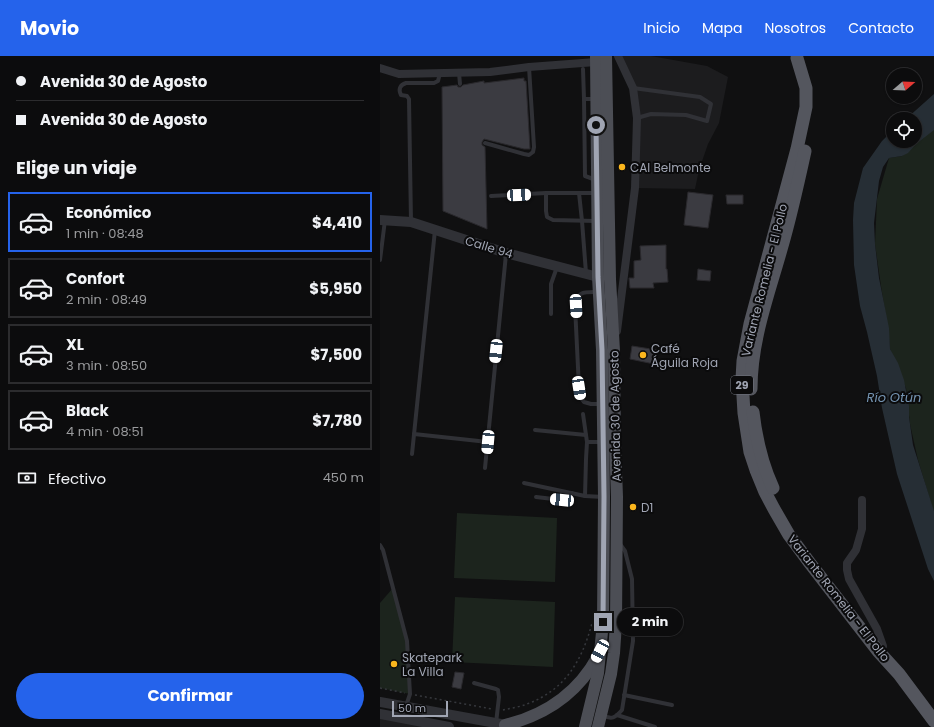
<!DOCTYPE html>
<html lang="es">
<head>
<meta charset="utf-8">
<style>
	body { margin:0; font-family:Poppins,sans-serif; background:#1a1a1b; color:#f1f3f6; height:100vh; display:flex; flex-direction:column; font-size:15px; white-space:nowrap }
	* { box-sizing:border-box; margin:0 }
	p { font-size:13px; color:#9a9b9d }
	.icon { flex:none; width:22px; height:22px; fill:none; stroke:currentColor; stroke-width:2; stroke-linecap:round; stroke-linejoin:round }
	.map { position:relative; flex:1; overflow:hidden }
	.side { display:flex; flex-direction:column; background:#0c0c0d; width:380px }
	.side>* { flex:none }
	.top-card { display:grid; align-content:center; height:88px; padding:0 16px; background:#0c0c0d }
	.needle { width:26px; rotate:71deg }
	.tools { position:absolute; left:506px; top:12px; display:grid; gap:8px }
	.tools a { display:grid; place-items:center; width:36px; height:36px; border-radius:50%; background:#0c0c0d; box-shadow:0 1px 3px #0004,0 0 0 1px #2c2c2e; font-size:20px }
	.scale { position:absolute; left:12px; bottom:10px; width:56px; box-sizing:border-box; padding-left:4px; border:2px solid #a0a5b3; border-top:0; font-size:11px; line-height:14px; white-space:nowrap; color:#a0a5b3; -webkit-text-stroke:3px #0b0b0c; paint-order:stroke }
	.end { position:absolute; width:18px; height:18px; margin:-9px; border:5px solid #a0a5b3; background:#111; box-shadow:0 0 0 2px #111 }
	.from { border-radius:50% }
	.bubble { position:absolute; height:28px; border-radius:14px; background:#0c0c0d; box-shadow:0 1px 3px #0004,0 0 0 1px #2c2c2e; font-size:13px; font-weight:700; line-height:28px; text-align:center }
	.car { position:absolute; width:12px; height:24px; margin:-12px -6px; border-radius:5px; box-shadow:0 0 3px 1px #0007; background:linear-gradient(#fff 24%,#345 0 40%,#fff 0 76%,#345 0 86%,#fff 0) }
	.top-card b { display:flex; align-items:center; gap:14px; height:38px; font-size:15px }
	.top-card b+b { border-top:1px solid #2c2c2e }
	.top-card i { width:10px; height:10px; background:#f1f3f6 }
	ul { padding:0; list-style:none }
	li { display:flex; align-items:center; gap:12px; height:60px; margin:0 8px 6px; padding:0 8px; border:2px solid #2c2c2e; border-radius:0px }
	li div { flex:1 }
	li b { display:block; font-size:15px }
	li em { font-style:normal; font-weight:700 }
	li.selected { border-color:#2563eb }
	li>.icon { width:36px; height:36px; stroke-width:1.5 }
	h2 { padding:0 16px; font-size:18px; line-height:48px }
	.pay { display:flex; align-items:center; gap:10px; height:44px; padding:0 16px; font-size:15px }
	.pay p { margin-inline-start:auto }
	.primary-button { display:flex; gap:8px; margin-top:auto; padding:8px 16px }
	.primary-button a { flex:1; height:46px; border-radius:24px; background:#2563eb; color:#fff; font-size:16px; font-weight:700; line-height:46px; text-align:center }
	header { display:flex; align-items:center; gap:24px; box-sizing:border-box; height:56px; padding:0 20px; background:#2563eb; color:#fff }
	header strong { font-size:19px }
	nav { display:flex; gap:22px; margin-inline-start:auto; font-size:14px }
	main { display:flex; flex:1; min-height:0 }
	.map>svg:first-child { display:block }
</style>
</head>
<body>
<header>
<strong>Movio</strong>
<nav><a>Inicio</a><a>Mapa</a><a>Nosotros</a><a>Contacto</a></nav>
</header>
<main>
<section class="side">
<div class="top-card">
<b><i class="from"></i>Avenida 30 de Agosto</b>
<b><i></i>Avenida 30 de Agosto</b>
</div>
<h2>Elige un viaje</h2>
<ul>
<li class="selected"><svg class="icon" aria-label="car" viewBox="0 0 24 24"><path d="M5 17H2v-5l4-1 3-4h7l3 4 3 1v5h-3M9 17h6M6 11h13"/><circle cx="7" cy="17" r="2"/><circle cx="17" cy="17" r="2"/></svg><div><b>Económico</b><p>1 min · 08:48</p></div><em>$4,410</em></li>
<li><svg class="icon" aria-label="car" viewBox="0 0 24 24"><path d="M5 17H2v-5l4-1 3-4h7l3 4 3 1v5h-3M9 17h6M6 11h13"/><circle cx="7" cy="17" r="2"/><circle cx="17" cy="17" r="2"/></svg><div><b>Confort</b><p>2 min · 08:49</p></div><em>$5,950</em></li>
<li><svg class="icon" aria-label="car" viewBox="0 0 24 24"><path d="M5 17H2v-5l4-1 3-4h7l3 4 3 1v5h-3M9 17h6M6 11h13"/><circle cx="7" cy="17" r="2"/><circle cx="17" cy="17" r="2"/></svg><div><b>XL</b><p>3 min · 08:50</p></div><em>$7,500</em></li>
<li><svg class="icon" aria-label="car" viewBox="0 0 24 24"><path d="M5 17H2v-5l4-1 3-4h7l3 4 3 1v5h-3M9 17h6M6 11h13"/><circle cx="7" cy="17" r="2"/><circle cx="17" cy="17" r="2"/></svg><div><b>Black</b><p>4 min · 08:51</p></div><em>$7,780</em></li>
</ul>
<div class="pay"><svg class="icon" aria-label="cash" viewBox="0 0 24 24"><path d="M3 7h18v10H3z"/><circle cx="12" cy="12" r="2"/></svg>Efectivo<p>450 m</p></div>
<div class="primary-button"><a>Confirmar</a></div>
</section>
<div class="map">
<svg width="554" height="671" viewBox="0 0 554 671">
	<rect width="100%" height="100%" fill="#101011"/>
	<g fill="#1c1c1e">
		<path d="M238,0H271L327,10L348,21L339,67L328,88L319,114L315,133L255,132L253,32Z"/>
		<path d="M0,658L69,671H0Z"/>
	</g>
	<g fill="#1c241d">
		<path d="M554,72V457L538,404L530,368L526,332L510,293L508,272L501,230L495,188L497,143L509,102L522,100Z"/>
		<path d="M77,457L177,462L175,526L74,522Z"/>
		<path d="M13,532L27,585L30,638L0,632V547Z"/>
		<path d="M75,541L175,546L173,611L72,606Z"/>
	</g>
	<path fill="#262e35" d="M554,38V74L536,88L528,97L522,100L509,102L503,111L499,125L494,167L495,188L499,222L509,272L510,293L518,307L524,324L529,350V361L533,389L554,455V525L548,513L517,418L502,352L497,320L487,276L480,250L474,209L473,164L474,147L483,112L502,85L513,74V85H535V63H526Z"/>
	<g fill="#3b3b41" stroke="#2a292d">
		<path d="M144,22V25H146L150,93H144L104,83L102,86V89L105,91L107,173L63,155L62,31L77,29L78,31H81L83,29L104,25V27Z"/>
		<path d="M308,136L333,139L328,172L304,169Z"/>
		<path d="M346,139H363V148H347Z"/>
		<path d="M286,189V213H287L288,226L273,227L274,232H250L249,222H254V205L261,204L260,190Z"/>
		<path d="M318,213L331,215L330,225L317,224Z"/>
		<path d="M252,290L277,294L274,308L250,303Z"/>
		<path d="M75,616L84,617L81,633L72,631Z"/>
	</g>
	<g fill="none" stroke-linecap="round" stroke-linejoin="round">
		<g stroke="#36383d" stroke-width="1.5" stroke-dasharray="2 3" stroke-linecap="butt">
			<path d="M0,632L25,637"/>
			<path d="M35,639L112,653"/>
			<path d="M123,654C131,652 140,651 147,648C185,634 202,605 212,567H213"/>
		</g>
		<g stroke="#303136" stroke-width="4">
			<path d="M203,13L204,43"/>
			<path d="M79,17L80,28"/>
			<path d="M253,32L320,41L331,48L327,65L306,59L271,58L257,62"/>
			<path d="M105,87L144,98L149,99L153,96L154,91L149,11"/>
			<path d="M216,124L205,120L204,43H216"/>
			<path d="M166,137V155L167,161L173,164L216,165"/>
			<path d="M199,137L202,165L206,217"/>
			<path d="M111,140L166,137H217"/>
			<path d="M31,166L29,43L27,40L21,39C18,33 20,29 26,27H54L58,25L60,17"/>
			<path d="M0,204L5,164"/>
			<path d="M217,236C204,236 197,235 195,250L199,332L200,341L204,346L211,348H222"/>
			<path d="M171,258V228L177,211"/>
			<path d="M203,358L207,386L206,403L205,440"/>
			<path d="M155,374L206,379"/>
			<path d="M34,378L108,386"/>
			<path d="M207,386H223"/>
			<path d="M32,398L55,174"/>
			<path d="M105,412L126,198"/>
			<path d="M144,427L205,440L223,441"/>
			<path d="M156,441L182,444L189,442L192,437"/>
			<path d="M0,489L3,494L27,585L30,638L26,650L20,662"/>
			<path d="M94,627L116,633L118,634L119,641L116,667"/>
			<path d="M244,639L292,649"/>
			<path d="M222,659C232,664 235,662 242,654L253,585L252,523L245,495L240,488"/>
			<path d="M237,659L275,671"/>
		</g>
		<g stroke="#303136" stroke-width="8">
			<path d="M0,12L19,18L110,16L149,11L216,6"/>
			<path d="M237,275L255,132L257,62L253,32L238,0"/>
			<path d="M482,444V473L476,494L467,507V514L469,523L497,573L503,590"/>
		</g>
		<g stroke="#303136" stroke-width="10">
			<path d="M0,164L31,166L126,197L218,221"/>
			<path d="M0,646L132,670"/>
			<path d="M0,658L69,671"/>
		</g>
		<g stroke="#4c4e55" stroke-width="12">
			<path d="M125,669C166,659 198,637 218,600"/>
			<path d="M205,671L218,617L223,566L224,441L222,294L218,221L216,0"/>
			<path d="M218,671L231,618L234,597L236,567L237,441L235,386L234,295L230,223L226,0"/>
		</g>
		<g stroke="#54565e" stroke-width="13">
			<path d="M417,2L426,32V51L417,93L370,268L363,305L362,323L364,357L370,396L376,414L385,436L394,453L409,479L429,506L498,595L519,618L554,665"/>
			<path d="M371,333C371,283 389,237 402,190C411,159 418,127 425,95"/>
			<path d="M373,356C376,382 382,408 393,432"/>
		</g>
	</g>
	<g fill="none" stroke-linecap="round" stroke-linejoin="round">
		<path stroke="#a0a5b3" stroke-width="5" d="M216,69L218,221L222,294L224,441L223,566"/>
	</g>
	<g fill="#fbb61d" stroke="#0b0b0c" stroke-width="1.5">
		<circle cx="242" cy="111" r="4"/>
		<circle cx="263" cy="299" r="4"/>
		<circle cx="253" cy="451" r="4"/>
		<circle cx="14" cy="608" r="4"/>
	</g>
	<g text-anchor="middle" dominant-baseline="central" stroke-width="4" stroke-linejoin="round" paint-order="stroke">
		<rect fill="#0b0b0c" stroke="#737781" stroke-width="1" x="351" y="320" width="22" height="18" rx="3"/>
		<g font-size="11" font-weight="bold" fill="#a0a5b3">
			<text x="362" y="329">29</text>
		</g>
		<g font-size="12" fill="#a0a5b3" stroke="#0b0b0c" text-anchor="start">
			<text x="250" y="111">CAI Belmonte</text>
			<text x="271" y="292">Café<tspan x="271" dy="14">Águila Roja</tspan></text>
			<text x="261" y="451">D1</text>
			<text x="22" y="601">Skatepark<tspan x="22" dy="14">La Villa</tspan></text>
		</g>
		<g font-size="12" fill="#a0a5b3" stroke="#0b0b0c">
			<text transform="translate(109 191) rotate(17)">Calle 94</text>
			<text transform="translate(384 224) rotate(-76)">Variante Romelia - El Pollo</text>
			<text transform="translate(235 360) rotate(-91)">Avenida 30 de Agosto</text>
			<text transform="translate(459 542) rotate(52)">Variante Romelia - El Pollo</text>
		</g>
		<g font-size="13" font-style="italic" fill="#7493b1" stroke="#0b0b0c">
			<text x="514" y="341">Río Otún</text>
		</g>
	</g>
</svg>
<div class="tools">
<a><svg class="needle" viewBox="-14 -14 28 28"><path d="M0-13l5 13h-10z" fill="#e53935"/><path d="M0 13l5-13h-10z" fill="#9a9b9d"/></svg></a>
<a><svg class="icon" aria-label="locate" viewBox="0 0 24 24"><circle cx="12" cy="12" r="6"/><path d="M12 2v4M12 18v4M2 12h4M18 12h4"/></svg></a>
</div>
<div class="scale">50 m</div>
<i class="end from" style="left:216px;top:69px"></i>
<i class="end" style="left:223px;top:566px"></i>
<div class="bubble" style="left:237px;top:552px;width:66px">2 min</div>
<i class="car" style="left:139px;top:139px;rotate:87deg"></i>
<i class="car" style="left:196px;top:250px;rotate:177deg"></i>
<i class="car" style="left:116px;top:295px;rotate:186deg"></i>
<i class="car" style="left:199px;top:332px;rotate:171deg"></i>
<i class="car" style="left:108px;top:386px;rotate:185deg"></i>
<i class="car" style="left:182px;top:444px;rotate:276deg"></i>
<i class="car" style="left:220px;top:595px;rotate:208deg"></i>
</div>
</main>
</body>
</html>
